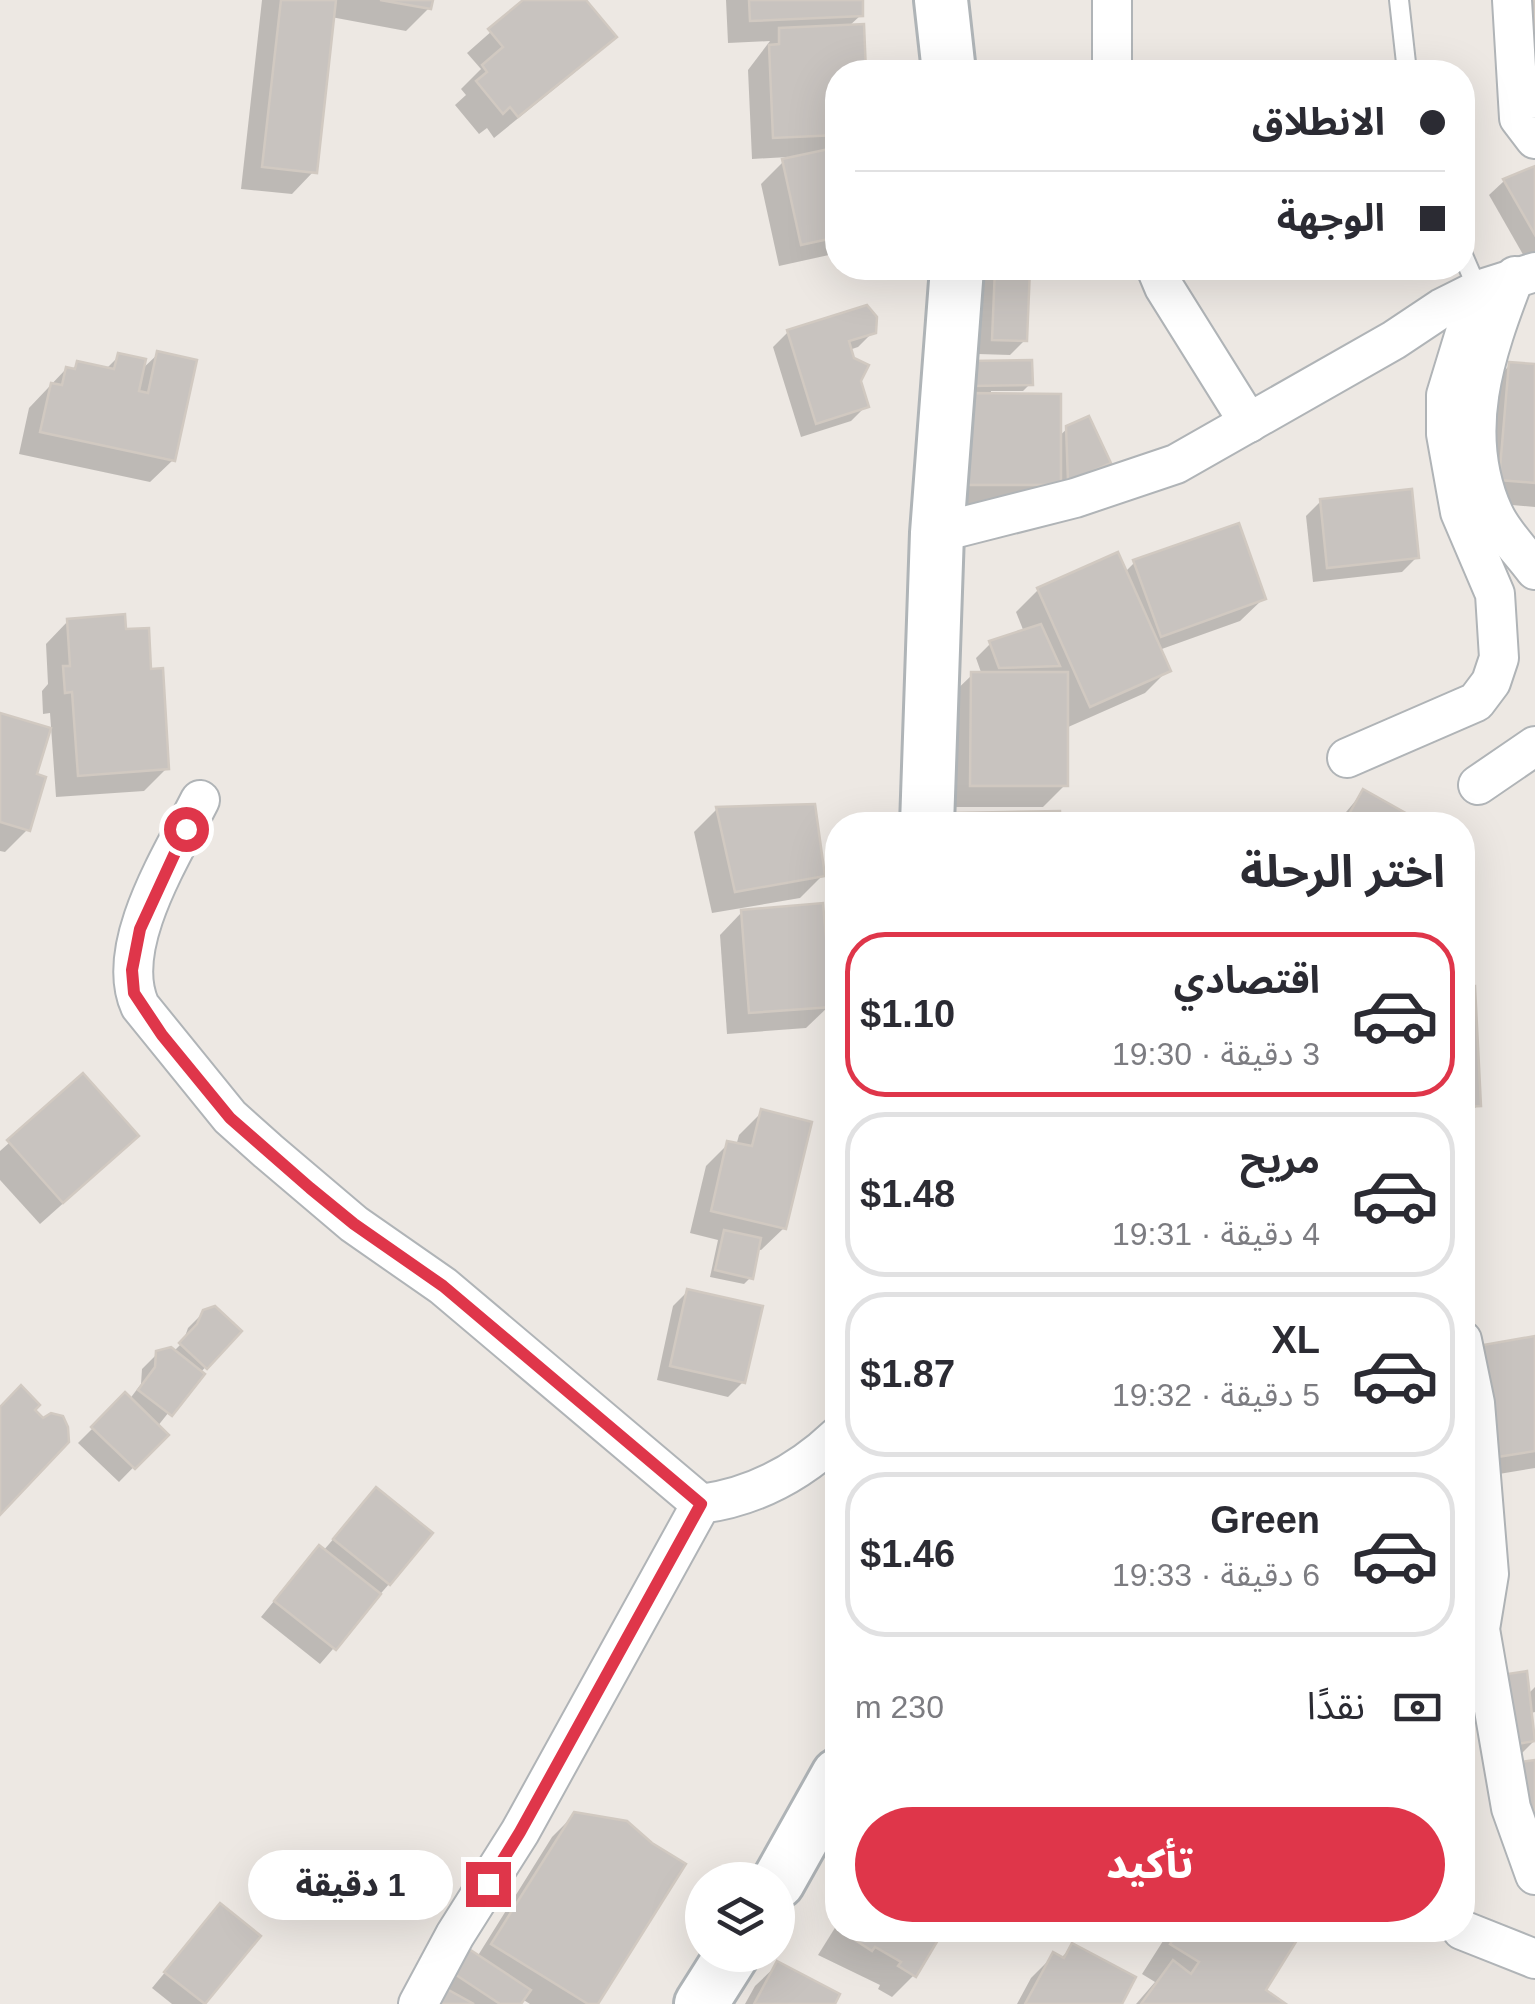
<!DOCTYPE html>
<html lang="ar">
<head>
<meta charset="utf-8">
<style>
	body { margin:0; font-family:Helvetica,"Noto Sans Arabic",sans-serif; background:#f7f7f7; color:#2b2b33; direction:rtl; height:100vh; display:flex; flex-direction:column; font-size:38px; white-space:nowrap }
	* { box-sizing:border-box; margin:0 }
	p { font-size:32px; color:#7c7c81 }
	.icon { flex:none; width:55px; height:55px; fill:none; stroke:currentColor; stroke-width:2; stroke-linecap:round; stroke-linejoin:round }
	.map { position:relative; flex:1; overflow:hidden; direction:ltr }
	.panel { position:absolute; left:825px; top:812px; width:650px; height:1130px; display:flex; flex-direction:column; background:#fff; border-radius:40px; box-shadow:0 10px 40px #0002; direction:rtl }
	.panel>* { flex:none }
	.banner { position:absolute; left:825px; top:60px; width:650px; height:220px; border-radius:40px; box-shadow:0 10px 40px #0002; direction:rtl; display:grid; align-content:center; height:220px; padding:0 30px; background:#fff }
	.fabs { position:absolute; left:685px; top:1862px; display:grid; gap:20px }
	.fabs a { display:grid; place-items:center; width:110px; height:110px; border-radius:50%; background:#fff; box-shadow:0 10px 40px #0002; font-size:50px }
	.end { position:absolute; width:45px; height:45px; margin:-22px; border:12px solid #df364a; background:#fff; box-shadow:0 0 0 5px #fff }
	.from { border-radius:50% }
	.bubble { position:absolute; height:70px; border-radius:35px; background:#fff; box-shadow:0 10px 40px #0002; font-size:32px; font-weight:800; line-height:70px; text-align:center; direction:rtl }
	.banner b { display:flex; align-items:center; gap:35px; height:95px; font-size:38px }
	.banner b+b { border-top:2px solid #e1e1e2 }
	.banner i { width:25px; height:25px; background:#2b2b33 }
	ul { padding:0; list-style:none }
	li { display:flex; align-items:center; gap:30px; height:165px; margin:0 20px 15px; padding:0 10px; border:5px solid #e1e1e2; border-radius:40px }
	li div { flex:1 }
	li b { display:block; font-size:38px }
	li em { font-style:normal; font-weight:800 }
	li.active { border-color:#df364a }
	li>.icon { width:90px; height:90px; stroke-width:1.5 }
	h2 { padding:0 30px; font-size:45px; line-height:120px }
	.pay { display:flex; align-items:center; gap:25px; height:110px; padding:0 30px; font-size:38px }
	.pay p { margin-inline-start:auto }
	.cta { display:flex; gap:20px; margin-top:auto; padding:20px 30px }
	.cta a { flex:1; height:115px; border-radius:60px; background:#df364a; color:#fff; font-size:40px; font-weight:800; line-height:115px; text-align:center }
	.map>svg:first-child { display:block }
</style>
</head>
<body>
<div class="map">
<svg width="1535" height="2004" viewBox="0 0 1535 2004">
	<rect width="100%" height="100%" fill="#ede8e3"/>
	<g fill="#0003">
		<path d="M262,0H430L429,8L406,31L331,17L314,171L292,194L241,189Z"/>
		<path d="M527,0H583L613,37L591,59L494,138L487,128L479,134L455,105L466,95L461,89L481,69L467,53Z"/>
		<path d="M718,0H860L861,15L848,27H862L864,72H838V253L779,266L761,184L788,157L752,159L748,70L770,41L728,43L726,0Z"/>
		<path d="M1535,169V263L1529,265L1489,195L1504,181Z"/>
		<path d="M990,268H1028L1025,340L1010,355L978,354L981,276Z"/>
		<path d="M788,332H873L858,347L849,350L866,406L851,421L801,437L773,347Z"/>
		<path d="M158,354L173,460L150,482L19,454L29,408L66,369L71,370L78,364L105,370L119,356L140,371Z"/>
		<path d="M1510,365L1535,367V507L1478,502L1487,388Z"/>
		<path d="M958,383L1030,384L1023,391H991V396L1058,437L1068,428L1108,462L1093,477L1036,507H946Z"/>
		<path d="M1321,501L1417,557L1402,572L1313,582L1306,516Z"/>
		<path d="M1135,562L1263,599L1240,621L1159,650L1168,670L1145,693L1066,728L1065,785L1043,807H948L949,697L972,675H982L976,658L991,643L1024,632L1016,612L1038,590L1124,573Z"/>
		<path d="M68,621L124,632L149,671L167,768L144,791L56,797L50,713L43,714L42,691L48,684L46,644Z"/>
		<path d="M0,715L34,775L27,830L5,852L0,851Z"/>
		<path d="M1363,792L1422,825H1335Z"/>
		<path d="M717,809L823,875L800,898L712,913L694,832Z"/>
		<path d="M742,912L829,1006L806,1028L727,1034L720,935Z"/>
		<path d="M1462,989L1478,1105L1462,1121Z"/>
		<path d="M83,1077L114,1158L40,1224L0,1180V1151Z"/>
		<path d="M762,1112L784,1228L761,1250L756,1249L750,1278L744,1284L710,1277L718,1240L690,1233L706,1166L728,1144L736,1146L739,1135Z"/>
		<path d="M688,1291L743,1382L728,1397L657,1380L673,1306Z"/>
		<path d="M204,1312L239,1331L200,1373L157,1427L165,1435L119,1482L78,1443L125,1396L129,1400L141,1384L142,1369L157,1354L173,1352L183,1342L188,1328Z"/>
		<path d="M1535,1338V1468L1469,1479Z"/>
		<path d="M376,1490L389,1584L320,1664L261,1617L305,1563L319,1548L323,1551Z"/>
		<path d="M1535,1687V1712L1531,1713L1535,1740L1520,1755L1496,1758L1528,1694Z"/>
		<path d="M575,1814L595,2004H530L522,1999L518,2004H420L477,1957L552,1837Z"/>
		<path d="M220,1906L257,1937L203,2004H172L152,1988Z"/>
		<path d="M838,1923V1930H941L914,1975L892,1997L878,1989L880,1985L818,1955Z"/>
		<path d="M1170,1930H1283L1263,1990L1282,2004H1136L1155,1982L1142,1974Z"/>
		<path d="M1072,1947L1119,2004H1017L1031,1978L1054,1955L1060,1959Z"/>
		<path d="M778,1964L832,2004H745L755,1986Z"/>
	</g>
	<g fill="#c8c3bf" stroke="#d1c9c1" stroke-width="2.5">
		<path d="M281,0H336L317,173L262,167Z"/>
		<path d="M380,0H433L431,9Z"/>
		<path d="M523,0H586L617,37L518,117L510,107L503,114L476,81L487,72L482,65L503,47L488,29Z"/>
		<path d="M749,0H863V16L750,21Z"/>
		<rect x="1522" y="0" width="13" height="45"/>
		<path d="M864,24L866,72H838V135L773,138L769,45L779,44V28Z"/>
		<path d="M838,147V237L801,245L782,159Z"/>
		<path d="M1535,166V235L1503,179Z"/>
		<path d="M995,268H1030L1027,341L992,340Z"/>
		<path d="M867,305L877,317L876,333L849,341L854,358L869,365L861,381L869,407L816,424L787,330Z"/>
		<path d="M157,351L197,360L175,461L40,432L51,383L62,385L66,367L75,369L77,361L114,369L118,353L146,359L139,391L148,393Z"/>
		<path d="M1032,360L1033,385L971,386L970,361Z"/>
		<path d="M1509,362L1535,364V483L1499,480Z"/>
		<path d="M968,393L1061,394V485H968Z"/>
		<path d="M1089,416L1111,463L1068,482L1066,426Z"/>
		<path d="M1412,489L1419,558L1327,568L1320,499Z"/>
		<path d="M1239,523L1266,599L1161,637L1133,560Z"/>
		<path d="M1118,552L1171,671L1090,707L1037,588Z"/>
		<path d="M125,614L126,629L149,628L151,669L163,668L169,769L78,776L72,692L65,693L63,666H70L67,619Z"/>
		<path d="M1041,624L1060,666L999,668L989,641Z"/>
		<path d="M971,672H1068V786H970Z"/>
		<path d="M0,713L51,728L37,774L46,777L30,831L0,822Z"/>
		<path d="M1363,789L1427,825H1343Z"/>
		<path d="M815,804L825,876L735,892L716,807Z"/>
		<path d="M1060,811L1061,825H958L957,813Z"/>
		<path d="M823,903L832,1007L749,1013L741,910Z"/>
		<path d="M1475,986L1481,1106L1462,1107V987Z"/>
		<path d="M83,1073L139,1136L63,1203L7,1140Z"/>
		<path d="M761,1109L812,1122L786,1229L711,1211L727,1141L752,1146Z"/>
		<path d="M724,1230L761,1238L753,1279L715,1270Z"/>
		<path d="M687,1289L763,1306L745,1383L670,1366Z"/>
		<path d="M215,1306L242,1331L207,1369L179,1343L197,1324L203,1310Z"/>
		<path d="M1535,1336V1451L1491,1458L1472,1347Z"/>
		<path d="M171,1347L205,1374L172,1416L138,1390L155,1367L156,1351Z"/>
		<path d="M21,1385L40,1405L35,1410L43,1418L51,1413L63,1416L68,1427L69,1442L0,1515V1407Z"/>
		<path d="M125,1392L169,1435L135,1469L91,1427Z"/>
		<path d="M376,1487L433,1533L390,1585L333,1539Z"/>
		<path d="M319,1545L381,1594L336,1650L274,1601Z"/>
		<path d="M1527,1671L1535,1741L1511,1745L1501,1675Z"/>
		<path d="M1535,1760V1818L1532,1819L1521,1762Z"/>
		<path d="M574,1812L627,1821L652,1843L686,1864L598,2004H588L491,1944Z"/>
		<path d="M220,1903L261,1936L205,2004L164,1972Z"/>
		<path d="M840,1930H944L916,1977L898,1966L901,1962L875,1947L872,1951Z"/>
		<path d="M1179,1930H1287L1299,1937L1266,1990L1286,2004H1141L1173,1960L1191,1974L1199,1962L1170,1944Z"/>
		<path d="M1072,1943L1136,1977L1122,2004H1025L1053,1952L1064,1958Z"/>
		<path d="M466,1947L531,1990L521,2004H500L450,1971Z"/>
		<path d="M777,1961L840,1994L835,2004H754Z"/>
		<path d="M436,1983L474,2004H425Z"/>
	</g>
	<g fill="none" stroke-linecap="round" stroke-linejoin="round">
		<defs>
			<g id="service">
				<path d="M1399,0L1407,72"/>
				<path d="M1462,253L1478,290"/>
			</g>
			<g id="minor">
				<path d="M1112,0V72"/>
				<path d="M1512,0L1519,118L1535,139"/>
				<path d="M1156,268L1164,287L1249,423"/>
				<path d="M1515,276C1485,354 1457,433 1494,514C1503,534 1522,552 1535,570"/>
				<path d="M937,533L1075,498L1176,464L1394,340L1442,308L1478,290L1535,272"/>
				<path d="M1347,758L1476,702L1491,682L1499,658L1495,594L1460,512L1446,434V395L1478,290"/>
				<path d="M1478,785L1535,746"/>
				<path d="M200,800C173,854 113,946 140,1006L230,1117L268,1151L354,1224L443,1286L701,1504"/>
				<path d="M1462,1340L1475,1403L1489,1574L1480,1629L1511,1808L1535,1875"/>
				<path d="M1462,1930L1535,1959"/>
				<path d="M418,2004L455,1935L520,1832L701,1504C754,1497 799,1473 838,1436"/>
			</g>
			<g id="secondary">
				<path d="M941,0L949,72"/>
				<path d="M927,825L937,533L957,268"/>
				<path d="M778,1882L838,1775"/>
				<path d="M701,2004L732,1955"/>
			</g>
		</defs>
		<use href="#service" stroke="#b0b4b7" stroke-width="22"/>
		<use href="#minor" stroke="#b0b4b7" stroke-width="42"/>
		<use href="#secondary" stroke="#afb4b7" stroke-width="58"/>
		<use href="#service" stroke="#fff" stroke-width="18"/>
		<use href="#minor" stroke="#fff" stroke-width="38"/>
		<use href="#secondary" stroke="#fff" stroke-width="52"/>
	</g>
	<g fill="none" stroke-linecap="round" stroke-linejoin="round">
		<path stroke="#df364a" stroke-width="12" d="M186,829L140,929L132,970L134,993L162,1035L230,1118L310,1188L354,1224L443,1286L701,1504L520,1832L488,1884"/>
	</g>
</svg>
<div class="fabs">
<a><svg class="icon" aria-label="layers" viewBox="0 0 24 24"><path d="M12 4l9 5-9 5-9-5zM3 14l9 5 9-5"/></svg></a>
</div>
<i class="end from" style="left:186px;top:829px"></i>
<i class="end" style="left:488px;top:1884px"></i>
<div class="bubble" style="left:248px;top:1850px;width:205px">1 دقيقة</div>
<div class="banner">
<b><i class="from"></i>الانطلاق</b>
<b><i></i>الوجهة</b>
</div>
<section class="panel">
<h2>اختر الرحلة</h2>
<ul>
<li class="active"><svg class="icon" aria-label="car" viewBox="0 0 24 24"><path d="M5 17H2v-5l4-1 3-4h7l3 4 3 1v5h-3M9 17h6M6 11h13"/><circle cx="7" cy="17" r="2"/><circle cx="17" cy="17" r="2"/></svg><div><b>اقتصادي</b><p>3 دقيقة · 19:30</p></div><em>$1.10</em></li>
<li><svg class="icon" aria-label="car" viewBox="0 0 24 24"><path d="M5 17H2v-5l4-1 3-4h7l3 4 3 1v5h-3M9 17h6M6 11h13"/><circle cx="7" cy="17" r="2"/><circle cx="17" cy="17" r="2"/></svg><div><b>مريح</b><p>4 دقيقة · 19:31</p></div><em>$1.48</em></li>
<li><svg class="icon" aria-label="car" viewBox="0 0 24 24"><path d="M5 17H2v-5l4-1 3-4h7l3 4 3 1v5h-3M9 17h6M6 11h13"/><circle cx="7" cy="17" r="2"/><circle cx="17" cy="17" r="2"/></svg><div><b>XL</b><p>5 دقيقة · 19:32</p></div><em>$1.87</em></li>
<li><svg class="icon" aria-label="car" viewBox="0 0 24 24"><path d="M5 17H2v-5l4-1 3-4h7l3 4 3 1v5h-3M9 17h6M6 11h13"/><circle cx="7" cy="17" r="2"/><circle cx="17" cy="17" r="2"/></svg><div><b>Green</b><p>6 دقيقة · 19:33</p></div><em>$1.46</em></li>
</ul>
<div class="pay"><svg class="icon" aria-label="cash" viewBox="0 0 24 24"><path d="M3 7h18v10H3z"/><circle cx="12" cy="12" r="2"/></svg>نقدًا<p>230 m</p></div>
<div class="cta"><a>تأكيد</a></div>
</section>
</div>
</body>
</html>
